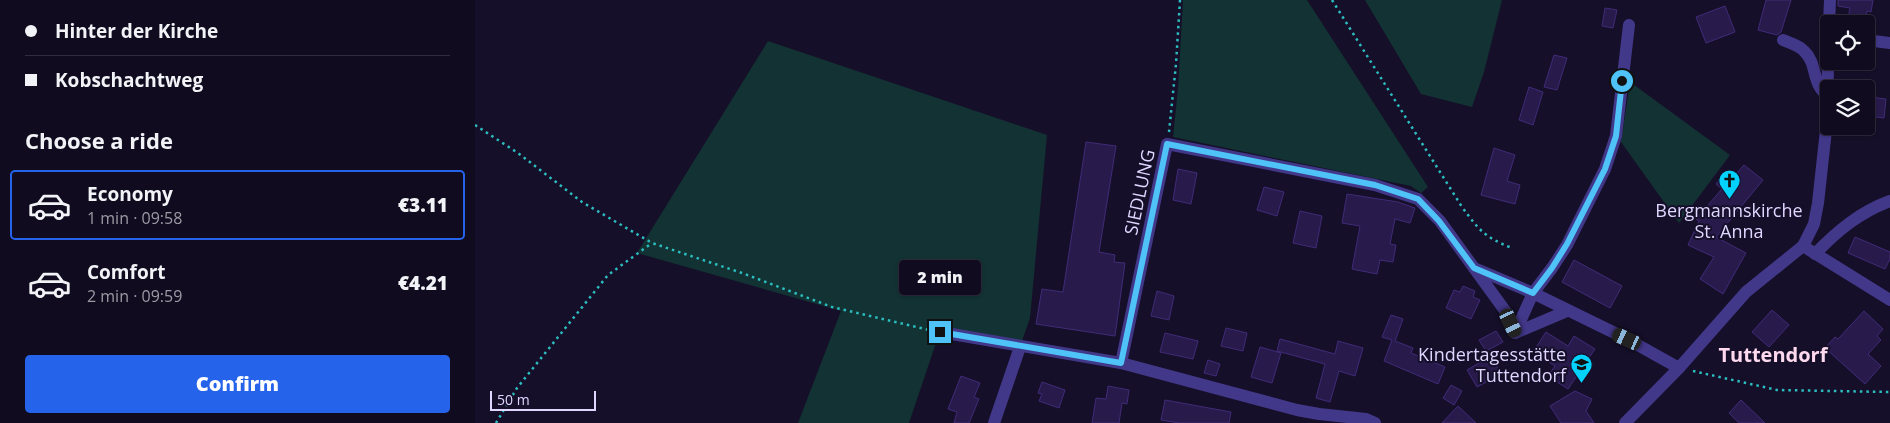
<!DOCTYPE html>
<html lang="en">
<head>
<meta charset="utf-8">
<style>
	body { margin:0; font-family:"Open Sans",sans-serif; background:#191428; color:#f1f3f6; height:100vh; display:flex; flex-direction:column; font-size:19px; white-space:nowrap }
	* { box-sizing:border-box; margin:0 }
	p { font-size:16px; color:#9c9ba4 }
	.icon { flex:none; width:28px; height:28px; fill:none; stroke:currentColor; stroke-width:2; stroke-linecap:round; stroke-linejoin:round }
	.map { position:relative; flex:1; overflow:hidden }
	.details { display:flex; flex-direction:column; background:#100b1f; width:475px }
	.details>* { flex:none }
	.guide { display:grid; align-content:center; height:110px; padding:0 25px; background:#100b1f }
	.buttons { position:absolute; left:1345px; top:15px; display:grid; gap:10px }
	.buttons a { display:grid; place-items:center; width:55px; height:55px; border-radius:5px; background:#100b1f; box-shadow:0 1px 4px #0004,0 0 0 1px #302b3d; font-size:25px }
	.scale { position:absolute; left:15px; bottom:12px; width:106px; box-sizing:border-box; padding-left:5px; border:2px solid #dfd7ff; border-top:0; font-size:14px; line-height:18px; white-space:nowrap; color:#dfd7ff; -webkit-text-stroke:4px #160f29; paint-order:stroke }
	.end { position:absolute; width:22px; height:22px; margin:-11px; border:6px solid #4fc3f7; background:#111; box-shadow:0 0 0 2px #111 }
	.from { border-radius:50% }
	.bubble { position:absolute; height:35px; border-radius:5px; background:#100b1f; box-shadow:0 1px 4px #0004,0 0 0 1px #302b3d; font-size:16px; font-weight:800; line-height:35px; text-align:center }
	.car { position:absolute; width:15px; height:30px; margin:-15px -8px; border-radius:6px; box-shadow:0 0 4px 1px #0007; background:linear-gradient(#222 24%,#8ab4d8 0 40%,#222 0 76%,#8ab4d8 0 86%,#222 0) }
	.guide b { display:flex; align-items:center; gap:18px; height:48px; font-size:19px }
	.guide b+b { border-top:1px solid #302b3d }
	.guide i { width:12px; height:12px; background:#f1f3f6 }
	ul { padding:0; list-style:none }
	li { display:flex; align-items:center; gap:15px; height:70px; margin:0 10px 8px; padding:0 15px; border:2px solid transparent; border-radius:5px }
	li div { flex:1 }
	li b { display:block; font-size:19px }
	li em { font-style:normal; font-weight:800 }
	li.on { border-color:#2563eb }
	li>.icon { width:45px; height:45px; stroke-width:1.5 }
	h2 { padding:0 25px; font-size:22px; line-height:60px }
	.primary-button { display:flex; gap:10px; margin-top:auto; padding:10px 25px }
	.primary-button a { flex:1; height:58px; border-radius:5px; background:#2563eb; color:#fff; font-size:20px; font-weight:800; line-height:58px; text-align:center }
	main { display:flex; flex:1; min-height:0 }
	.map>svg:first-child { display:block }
</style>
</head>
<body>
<main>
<section class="details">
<div class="guide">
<b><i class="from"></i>Hinter der Kirche</b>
<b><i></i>Kobschachtweg</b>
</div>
<h2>Choose a ride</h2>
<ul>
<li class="on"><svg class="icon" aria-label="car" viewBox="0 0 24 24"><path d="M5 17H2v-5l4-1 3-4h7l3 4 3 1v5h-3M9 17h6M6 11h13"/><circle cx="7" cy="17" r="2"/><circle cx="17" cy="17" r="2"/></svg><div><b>Economy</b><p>1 min · 09:58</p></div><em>€3.11</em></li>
<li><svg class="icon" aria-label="car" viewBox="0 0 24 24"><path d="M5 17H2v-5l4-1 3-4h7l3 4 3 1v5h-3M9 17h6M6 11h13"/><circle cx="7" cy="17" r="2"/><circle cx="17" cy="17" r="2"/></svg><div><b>Comfort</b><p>2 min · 09:59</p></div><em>€4.21</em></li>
</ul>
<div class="primary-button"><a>Confirm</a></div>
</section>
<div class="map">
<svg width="1415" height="423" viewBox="0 0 1415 423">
	<rect width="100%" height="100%" fill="#160f29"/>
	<g fill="#123233">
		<path d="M708,0H832L953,187L946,193L936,186L698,137L703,88Z"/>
		<path d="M890,0H1027L1009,72L997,107L946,94Z"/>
		<path d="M293,41L572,135L555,318L547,341L466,328L434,423H323L366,311L162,253Z"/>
		<path d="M1155,82L1255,155L1204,223L1146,142Z"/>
	</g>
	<g fill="#281a4b" stroke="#402b78">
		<path d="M1291,0H1316L1306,32L1302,35L1283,30Z"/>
		<path d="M1363,0H1398L1396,12L1392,11L1389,24H1372L1375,8L1363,6Z"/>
		<path d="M1250,6L1260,32L1231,43L1221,17Z"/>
		<path d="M1130,8L1142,10L1138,28L1127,26Z"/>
		<path d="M1079,55L1092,58L1082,90L1069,87Z"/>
		<path d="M1054,87L1068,92L1058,125L1044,120Z"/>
		<path d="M1395,97L1411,99L1409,118L1393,116Z"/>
		<path d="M611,142L641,146L624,252L640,255L639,262L650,263L640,336L561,324L567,289L588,292Z"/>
		<path d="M1019,148L1040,155L1032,181L1045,185L1040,204L1006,195Z"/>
		<path d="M1269,165L1288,180L1241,237L1271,253L1248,294L1225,279L1239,257L1213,245L1224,221L1221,219L1247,189L1241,184L1253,170L1259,176Z"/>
		<path d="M703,169L722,173L716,204L698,200Z"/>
		<path d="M789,187L809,192L802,216L782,210Z"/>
		<path d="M872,194L923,202L940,208L935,223L920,219L915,244L921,245L918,262L905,260L902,274L877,269L885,226L867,223Z"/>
		<path d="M825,211L847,216L841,248L818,243Z"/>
		<path d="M1380,237L1415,252V259L1410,269L1373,253Z"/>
		<path d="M1099,260L1147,286L1135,308L1087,282Z"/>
		<path d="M988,286L1000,291L998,297L1005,300L996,319L971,308L979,290L985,292Z"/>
		<path d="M682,291L699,296L694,320L676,316Z"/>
		<path d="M1297,310L1314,325L1294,347L1277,332Z"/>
		<path d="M1389,311L1408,329L1402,336L1406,340L1393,354L1406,366L1390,384L1350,348L1360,337L1363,339Z"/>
		<path d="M916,315L928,319L920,341L938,348L936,353L970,367L963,384L909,361L917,340L907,337Z"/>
		<path d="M751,328L772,333L768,351L746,346Z"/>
		<path d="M1021,331L1028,342L1011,351L1004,340Z"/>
		<path d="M1071,332L1093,346L1099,336L1120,349L1093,389L1073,376L1080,366L1058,352Z"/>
		<path d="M690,333L723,341L718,359L685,352Z"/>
		<path d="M805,339L860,354L863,341L888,348L880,376L864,371L855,402L841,398L850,364L802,351Z"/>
		<path d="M785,347L806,353L797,383L776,377Z"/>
		<path d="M1016,356L1026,374L1002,387L992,370Z"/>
		<path d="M733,360L745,364L741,376L729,373Z"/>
		<path d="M486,376L505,383L499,397L504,399L494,423H479L482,412L473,409Z"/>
		<path d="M567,382L590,390L584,408L564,401L567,394L563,393Z"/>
		<path d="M976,385L987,391L979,405L968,398Z"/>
		<path d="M633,386L654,390L652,404L647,403L644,423H617L621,398L631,399Z"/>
		<path d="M1100,391L1117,399L1111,411L1119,423H1086L1075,406Z"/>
		<path d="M690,400L756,412L754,423H704L686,420Z"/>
		<path d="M1266,400L1290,423H1264L1254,413Z"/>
		<path d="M983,406L1001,423H967Z"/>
	</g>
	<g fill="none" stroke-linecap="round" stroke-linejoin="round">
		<g stroke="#2bbdbf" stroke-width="2.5" stroke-dasharray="2.5 4" stroke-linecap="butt">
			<path d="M857,0L987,207C1004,230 1009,237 1037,248"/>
			<path d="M0,125L43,153L107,202L177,243L267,273L357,307L454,330"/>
			<path d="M694,132L701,64L705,0"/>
			<path d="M1218,371L1302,390L1415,392"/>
			<path d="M21,423L42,388L133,275L177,243"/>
		</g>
		<g stroke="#42388a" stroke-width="12">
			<path d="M1354,24L1355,0"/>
			<path d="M1308,40C1315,43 1324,45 1329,51C1343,64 1336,83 1352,95"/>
			<path d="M1391,40L1415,43"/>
			<path d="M1328,246L1415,300"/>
			<path d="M1340,254C1362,231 1385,212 1415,201"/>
			<path d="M999,268L1031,312L1040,333"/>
			<path d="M1092,311L1040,333L1058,293L1077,268L1092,245L1130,169L1141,136L1154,25"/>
			<path d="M465,332L646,363L822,410L844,414L891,419L900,423"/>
			<path d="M646,363L692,144L900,185L943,199L965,221L999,268L1058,293L1152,339L1204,368"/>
			<path d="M519,423L545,347"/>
			<path d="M1150,423L1204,368L1271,292L1328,246L1339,224L1343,203L1351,130L1354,38"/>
		</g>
	</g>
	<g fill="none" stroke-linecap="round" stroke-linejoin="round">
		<path stroke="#4fc3f7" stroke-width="6" d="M465,332L646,363L692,144L900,185L943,199L964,221L999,268L1058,293L1077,268L1092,244L1130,169L1141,136L1147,81"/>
	</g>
	<defs>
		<symbol id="church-pin" viewBox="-11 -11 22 30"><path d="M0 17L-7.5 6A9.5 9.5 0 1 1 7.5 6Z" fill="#03d2ff" stroke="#160f29"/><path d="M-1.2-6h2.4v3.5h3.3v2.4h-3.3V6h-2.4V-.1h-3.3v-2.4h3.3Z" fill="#111"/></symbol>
		<symbol id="school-pin" viewBox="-11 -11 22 30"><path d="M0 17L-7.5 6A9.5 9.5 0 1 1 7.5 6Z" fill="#03d2ff" stroke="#160f29"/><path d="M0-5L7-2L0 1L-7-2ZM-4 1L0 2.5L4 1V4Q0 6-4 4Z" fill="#111"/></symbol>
	</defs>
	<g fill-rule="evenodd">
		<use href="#church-pin" x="1242" y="168" width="25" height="34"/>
		<use href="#school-pin" x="1094" y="352" width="25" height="34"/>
	</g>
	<g text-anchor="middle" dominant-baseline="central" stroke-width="4" stroke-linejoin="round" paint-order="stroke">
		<g font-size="18" fill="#dfd7ff" stroke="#160f29">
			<text transform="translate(664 192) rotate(-78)">SIEDLUNG</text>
		</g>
		<g font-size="18" fill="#dfd7ff" stroke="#160f29">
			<text x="1254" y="210">Bergmannskirche<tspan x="1254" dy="21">St. Anna</tspan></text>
			<text x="1091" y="354" text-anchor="end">Kindertagesstätte<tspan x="1091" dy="21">Tuttendorf</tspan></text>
		</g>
		<g font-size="20" font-weight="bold" fill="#ffd9ee" stroke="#160f29">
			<text x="1298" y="354">Tuttendorf</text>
		</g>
	</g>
</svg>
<div class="buttons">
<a><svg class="icon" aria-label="locate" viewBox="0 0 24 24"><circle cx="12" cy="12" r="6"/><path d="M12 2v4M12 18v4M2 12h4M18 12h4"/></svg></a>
<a><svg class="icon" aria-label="layers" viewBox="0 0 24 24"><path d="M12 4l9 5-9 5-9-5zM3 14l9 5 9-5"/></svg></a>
</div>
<div class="scale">50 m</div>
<i class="end from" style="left:1147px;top:81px"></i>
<i class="end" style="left:465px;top:332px"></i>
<div class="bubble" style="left:424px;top:260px;width:82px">2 min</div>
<i class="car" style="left:1036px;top:323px;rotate:155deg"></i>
<i class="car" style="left:1152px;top:339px;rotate:295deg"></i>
</div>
</main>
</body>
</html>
